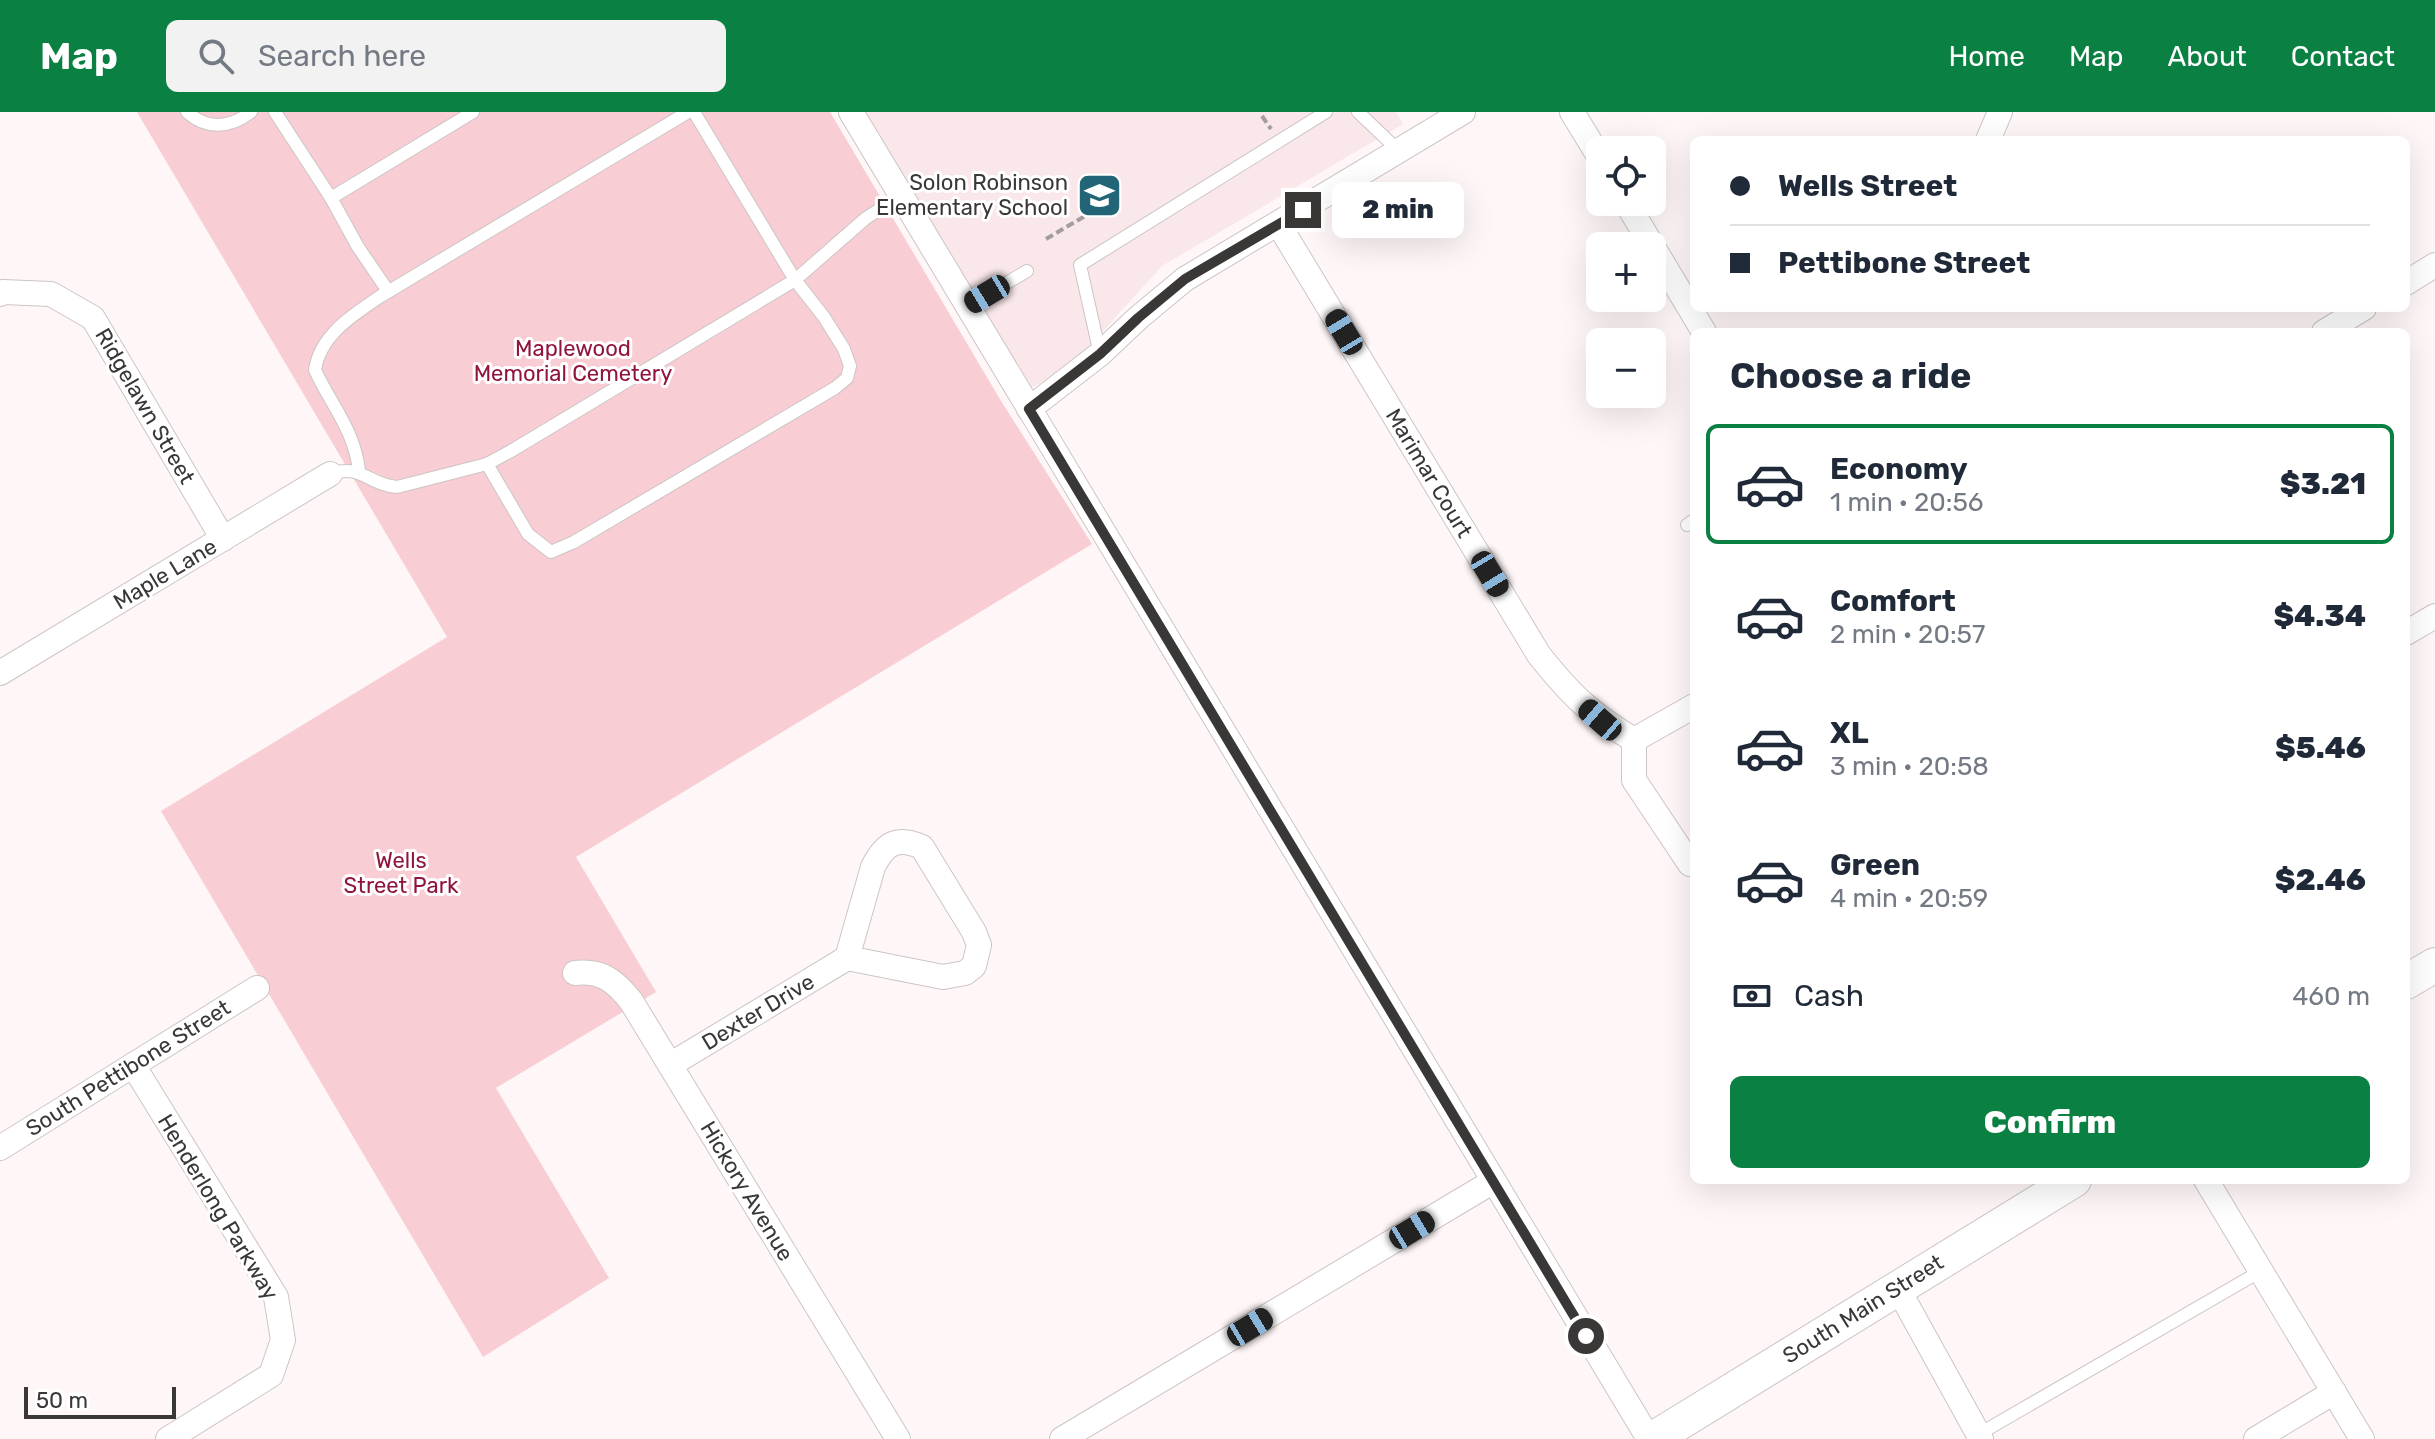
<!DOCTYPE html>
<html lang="en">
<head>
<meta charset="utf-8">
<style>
	body { margin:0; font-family:Rubik,sans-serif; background:#f2f2f3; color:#1f2937; height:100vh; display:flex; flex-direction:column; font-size:30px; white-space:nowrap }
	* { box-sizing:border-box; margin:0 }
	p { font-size:26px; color:#747a83 }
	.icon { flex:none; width:44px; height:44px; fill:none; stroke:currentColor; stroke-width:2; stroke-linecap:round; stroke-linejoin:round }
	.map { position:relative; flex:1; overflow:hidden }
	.side { position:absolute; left:1690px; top:216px; width:720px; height:856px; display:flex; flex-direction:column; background:#fff; border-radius:12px; box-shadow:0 8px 32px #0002 }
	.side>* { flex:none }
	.banner { position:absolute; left:1690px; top:24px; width:720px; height:176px; border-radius:12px; box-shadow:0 8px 32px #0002; display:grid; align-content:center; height:176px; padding:0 40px; background:#fff }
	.fabs { position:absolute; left:1586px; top:24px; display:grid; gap:16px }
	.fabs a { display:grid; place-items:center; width:80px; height:80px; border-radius:12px; background:#fff; box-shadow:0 8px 32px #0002; font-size:40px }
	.scale { position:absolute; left:24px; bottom:20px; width:152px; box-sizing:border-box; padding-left:8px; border:4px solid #3a3737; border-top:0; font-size:22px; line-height:28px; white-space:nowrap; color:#3a3737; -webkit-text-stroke:6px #fff; paint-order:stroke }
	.end { position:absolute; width:36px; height:36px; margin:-18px; border:10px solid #3a3737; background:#fff; box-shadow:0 0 0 4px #fff }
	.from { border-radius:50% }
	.bubble { position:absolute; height:56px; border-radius:12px; background:#fff; box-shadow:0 8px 32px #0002; font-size:26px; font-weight:800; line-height:56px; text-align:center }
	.car { position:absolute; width:24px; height:48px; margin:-24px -12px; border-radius:10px; box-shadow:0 0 6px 2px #0007; background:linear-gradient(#222 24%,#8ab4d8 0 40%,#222 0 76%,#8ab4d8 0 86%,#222 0) }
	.banner b { display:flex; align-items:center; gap:28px; height:76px; font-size:30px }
	.banner b+b { border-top:2px solid #e0e1e3 }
	.banner i { width:20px; height:20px; background:#1f2937 }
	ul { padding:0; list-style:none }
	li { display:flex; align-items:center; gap:24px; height:120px; margin:0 16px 12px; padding:0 24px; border:4px solid transparent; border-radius:12px }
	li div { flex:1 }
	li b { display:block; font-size:30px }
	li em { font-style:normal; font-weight:800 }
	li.current { border-color:#0b8043 }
	li>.icon { width:72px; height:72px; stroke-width:1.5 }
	h2 { padding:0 40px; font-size:36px; line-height:96px }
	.pay { display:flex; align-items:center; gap:20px; height:88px; padding:0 40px; font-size:30px }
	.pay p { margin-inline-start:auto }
	.cta { display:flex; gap:16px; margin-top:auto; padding:16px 40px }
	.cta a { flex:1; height:92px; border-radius:12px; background:#0b8043; color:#fff; font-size:32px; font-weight:800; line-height:92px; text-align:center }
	header { display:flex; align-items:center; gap:48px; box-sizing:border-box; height:112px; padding:0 40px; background:#0b8043; color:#fff }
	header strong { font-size:38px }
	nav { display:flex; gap:44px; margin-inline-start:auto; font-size:28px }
	.search { width:560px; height:72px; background:#f2f2f3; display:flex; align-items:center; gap:20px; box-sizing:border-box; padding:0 28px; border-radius:12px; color:#747a83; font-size:30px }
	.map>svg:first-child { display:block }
</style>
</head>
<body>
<header>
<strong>Map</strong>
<div class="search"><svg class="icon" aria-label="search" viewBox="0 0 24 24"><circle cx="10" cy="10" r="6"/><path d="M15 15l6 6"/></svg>Search here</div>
<nav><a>Home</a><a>Map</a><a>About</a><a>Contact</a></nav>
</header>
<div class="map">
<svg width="2435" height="1327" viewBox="0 0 2435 1327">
	<rect width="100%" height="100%" fill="#fef6f7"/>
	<path fill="#f9e7e9" d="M866,0H1396L1403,12L1162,154L1075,250L1030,277Z"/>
	<path fill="#f8cdd3" d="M137,0H830L1001,289L1092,432L576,745L656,880L496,976L609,1166L483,1245L161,699L447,525Z"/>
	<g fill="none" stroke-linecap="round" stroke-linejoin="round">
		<defs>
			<g id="lane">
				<path d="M187,0C207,18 230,16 251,0"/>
				<path d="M275,0L331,86"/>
				<path d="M1358,0L1399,39"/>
				<path d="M388,179L358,135L331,86L473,0"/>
				<path d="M968,194L1027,159"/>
				<path d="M1100,242L1080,153L1326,0"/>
				<path d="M487,352L528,422L551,440L574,430L835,276L847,266L850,254L844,237L824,205L795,168L694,0"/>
				<path d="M359,359C355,319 331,293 315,258C320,223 354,202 381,184L688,0"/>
				<path d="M330,362C362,351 368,373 397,375L487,352L511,339L795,168L866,106L901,84"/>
				<path d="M1687,413L1694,408"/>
				<path d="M1979,1322L2261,1159"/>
			</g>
			<g id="street">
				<path d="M851,0L1649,1327"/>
				<path d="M1572,0L1600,46"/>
				<path d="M1988,28L2000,0"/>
				<path d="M1626,90L1704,220"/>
				<path d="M1279,113L1539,543C1571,583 1589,601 1634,628"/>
				<path d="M2406,171L2435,153"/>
				<path d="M0,182L3,180L51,182L93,206L223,427"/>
				<path d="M2324,220L2364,196"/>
				<path d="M1029,297L1100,242L1138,206L1185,167L1463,0"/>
				<path d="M2406,521L2435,504"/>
				<path d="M0,561L330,362"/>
				<path d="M1634,628V668L1690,752"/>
				<path d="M1634,628L1694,594"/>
				<path d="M575,861C602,858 615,869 631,889L898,1327"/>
				<path d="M133,953L276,1185L283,1228L271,1263L168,1327"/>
				<path d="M670,953L847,846L943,865L965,861L974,854L979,833L974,820L922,735C897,724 885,731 873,755L847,846"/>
				<path d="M0,1036L257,876"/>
				<path d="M2206,1068L2362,1327"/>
				<path d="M1897,1175L1981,1327"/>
				<path d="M1062,1327L1492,1070"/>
				<path d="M2256,1327L2334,1280"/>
			</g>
			<g id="secondary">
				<path d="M2406,870L2435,853"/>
				<path d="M1653,1327L2074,1068"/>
			</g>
		</defs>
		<use href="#lane" stroke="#cdc5c5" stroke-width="14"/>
		<use href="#street" stroke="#cdc5c5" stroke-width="26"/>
		<use href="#secondary" stroke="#cdc5c5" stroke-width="36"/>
		<g stroke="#a39d9e" stroke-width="4" stroke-dasharray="8 4" stroke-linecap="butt">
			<path d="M1262,4L1271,17"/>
			<path d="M1046,127L1102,94"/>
		</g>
		<use href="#lane" stroke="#fff" stroke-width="12"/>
		<use href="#street" stroke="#fff" stroke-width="24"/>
		<use href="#secondary" stroke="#fff" stroke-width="34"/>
	</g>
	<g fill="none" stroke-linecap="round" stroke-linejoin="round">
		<path stroke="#3a3737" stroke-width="10" d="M1303,98L1185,167L1138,206L1100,242L1029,297L1586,1224"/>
	</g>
	<defs>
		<symbol id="school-square" viewBox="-11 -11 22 22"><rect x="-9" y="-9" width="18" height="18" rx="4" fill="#216577" stroke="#fff"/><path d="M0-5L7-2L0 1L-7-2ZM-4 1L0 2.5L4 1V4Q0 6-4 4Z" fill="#fff"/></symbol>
	</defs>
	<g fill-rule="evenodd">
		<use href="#school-square" x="1074" y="58" width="51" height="51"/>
	</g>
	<g text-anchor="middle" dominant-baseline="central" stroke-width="6" stroke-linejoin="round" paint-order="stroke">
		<g font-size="22" fill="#3a3737" stroke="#fff" text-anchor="end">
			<text x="1068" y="70">Solon Robinson<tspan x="1068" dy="25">Elementary School</tspan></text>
		</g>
		<g font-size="22" fill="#90153c" stroke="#fff">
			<text x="573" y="236">Maplewood<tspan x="573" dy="25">Memorial Cemetery</tspan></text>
			<text x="401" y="748">Wells<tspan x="401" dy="25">Street Park</tspan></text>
		</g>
		<g font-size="22" fill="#3a3737" stroke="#fff">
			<text transform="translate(145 294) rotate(60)">Ridgelawn Street</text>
			<text transform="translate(1429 361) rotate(59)">Marimar Court</text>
			<text transform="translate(165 462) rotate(-31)">Maple Lane</text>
			<text transform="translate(758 900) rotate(-31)">Dexter Drive</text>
			<text transform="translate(128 956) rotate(-32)">South Pettibone Street</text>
			<text transform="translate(747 1079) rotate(59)">Hickory Avenue</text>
			<text transform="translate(218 1095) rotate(59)">Henderlong Parkway</text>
			<text transform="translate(1863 1197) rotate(-32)">South Main Street</text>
		</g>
	</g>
</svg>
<div class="fabs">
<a><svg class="icon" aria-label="locate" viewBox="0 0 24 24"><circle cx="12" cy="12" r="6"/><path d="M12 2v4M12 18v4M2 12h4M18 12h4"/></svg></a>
<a>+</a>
<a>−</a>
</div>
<div class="scale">50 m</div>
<i class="end from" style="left:1586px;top:1224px"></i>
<i class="end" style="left:1303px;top:98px"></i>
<div class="bubble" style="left:1332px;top:70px;width:132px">2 min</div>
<i class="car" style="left:987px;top:182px;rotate:239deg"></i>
<i class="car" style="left:1344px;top:220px;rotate:329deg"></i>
<i class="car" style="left:1490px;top:462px;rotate:149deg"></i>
<i class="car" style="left:1600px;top:608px;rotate:311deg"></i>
<i class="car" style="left:1412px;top:1118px;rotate:59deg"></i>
<i class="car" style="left:1250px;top:1215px;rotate:59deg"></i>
<div class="banner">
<b><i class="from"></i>Wells Street</b>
<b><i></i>Pettibone Street</b>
</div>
<section class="side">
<h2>Choose a ride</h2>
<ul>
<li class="current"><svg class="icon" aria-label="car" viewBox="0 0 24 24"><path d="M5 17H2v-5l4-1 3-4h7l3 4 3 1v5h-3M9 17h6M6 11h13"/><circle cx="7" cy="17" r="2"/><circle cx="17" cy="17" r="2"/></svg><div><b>Economy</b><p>1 min · 20:56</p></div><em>$3.21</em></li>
<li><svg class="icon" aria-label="car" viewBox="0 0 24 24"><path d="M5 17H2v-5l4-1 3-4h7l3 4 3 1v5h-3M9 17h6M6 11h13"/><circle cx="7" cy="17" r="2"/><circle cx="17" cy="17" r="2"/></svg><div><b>Comfort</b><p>2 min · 20:57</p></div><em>$4.34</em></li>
<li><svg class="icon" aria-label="car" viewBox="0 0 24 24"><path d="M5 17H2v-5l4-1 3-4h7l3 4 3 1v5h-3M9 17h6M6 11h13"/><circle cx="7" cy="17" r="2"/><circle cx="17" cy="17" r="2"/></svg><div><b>XL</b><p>3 min · 20:58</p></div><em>$5.46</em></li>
<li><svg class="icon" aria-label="car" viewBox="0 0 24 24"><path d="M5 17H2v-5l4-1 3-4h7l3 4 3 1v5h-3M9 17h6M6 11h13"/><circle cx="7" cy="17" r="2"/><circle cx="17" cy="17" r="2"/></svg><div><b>Green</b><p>4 min · 20:59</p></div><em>$2.46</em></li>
</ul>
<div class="pay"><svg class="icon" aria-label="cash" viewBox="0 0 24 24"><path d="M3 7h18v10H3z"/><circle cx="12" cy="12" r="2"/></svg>Cash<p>460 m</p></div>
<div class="cta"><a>Confirm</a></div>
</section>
</div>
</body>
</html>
